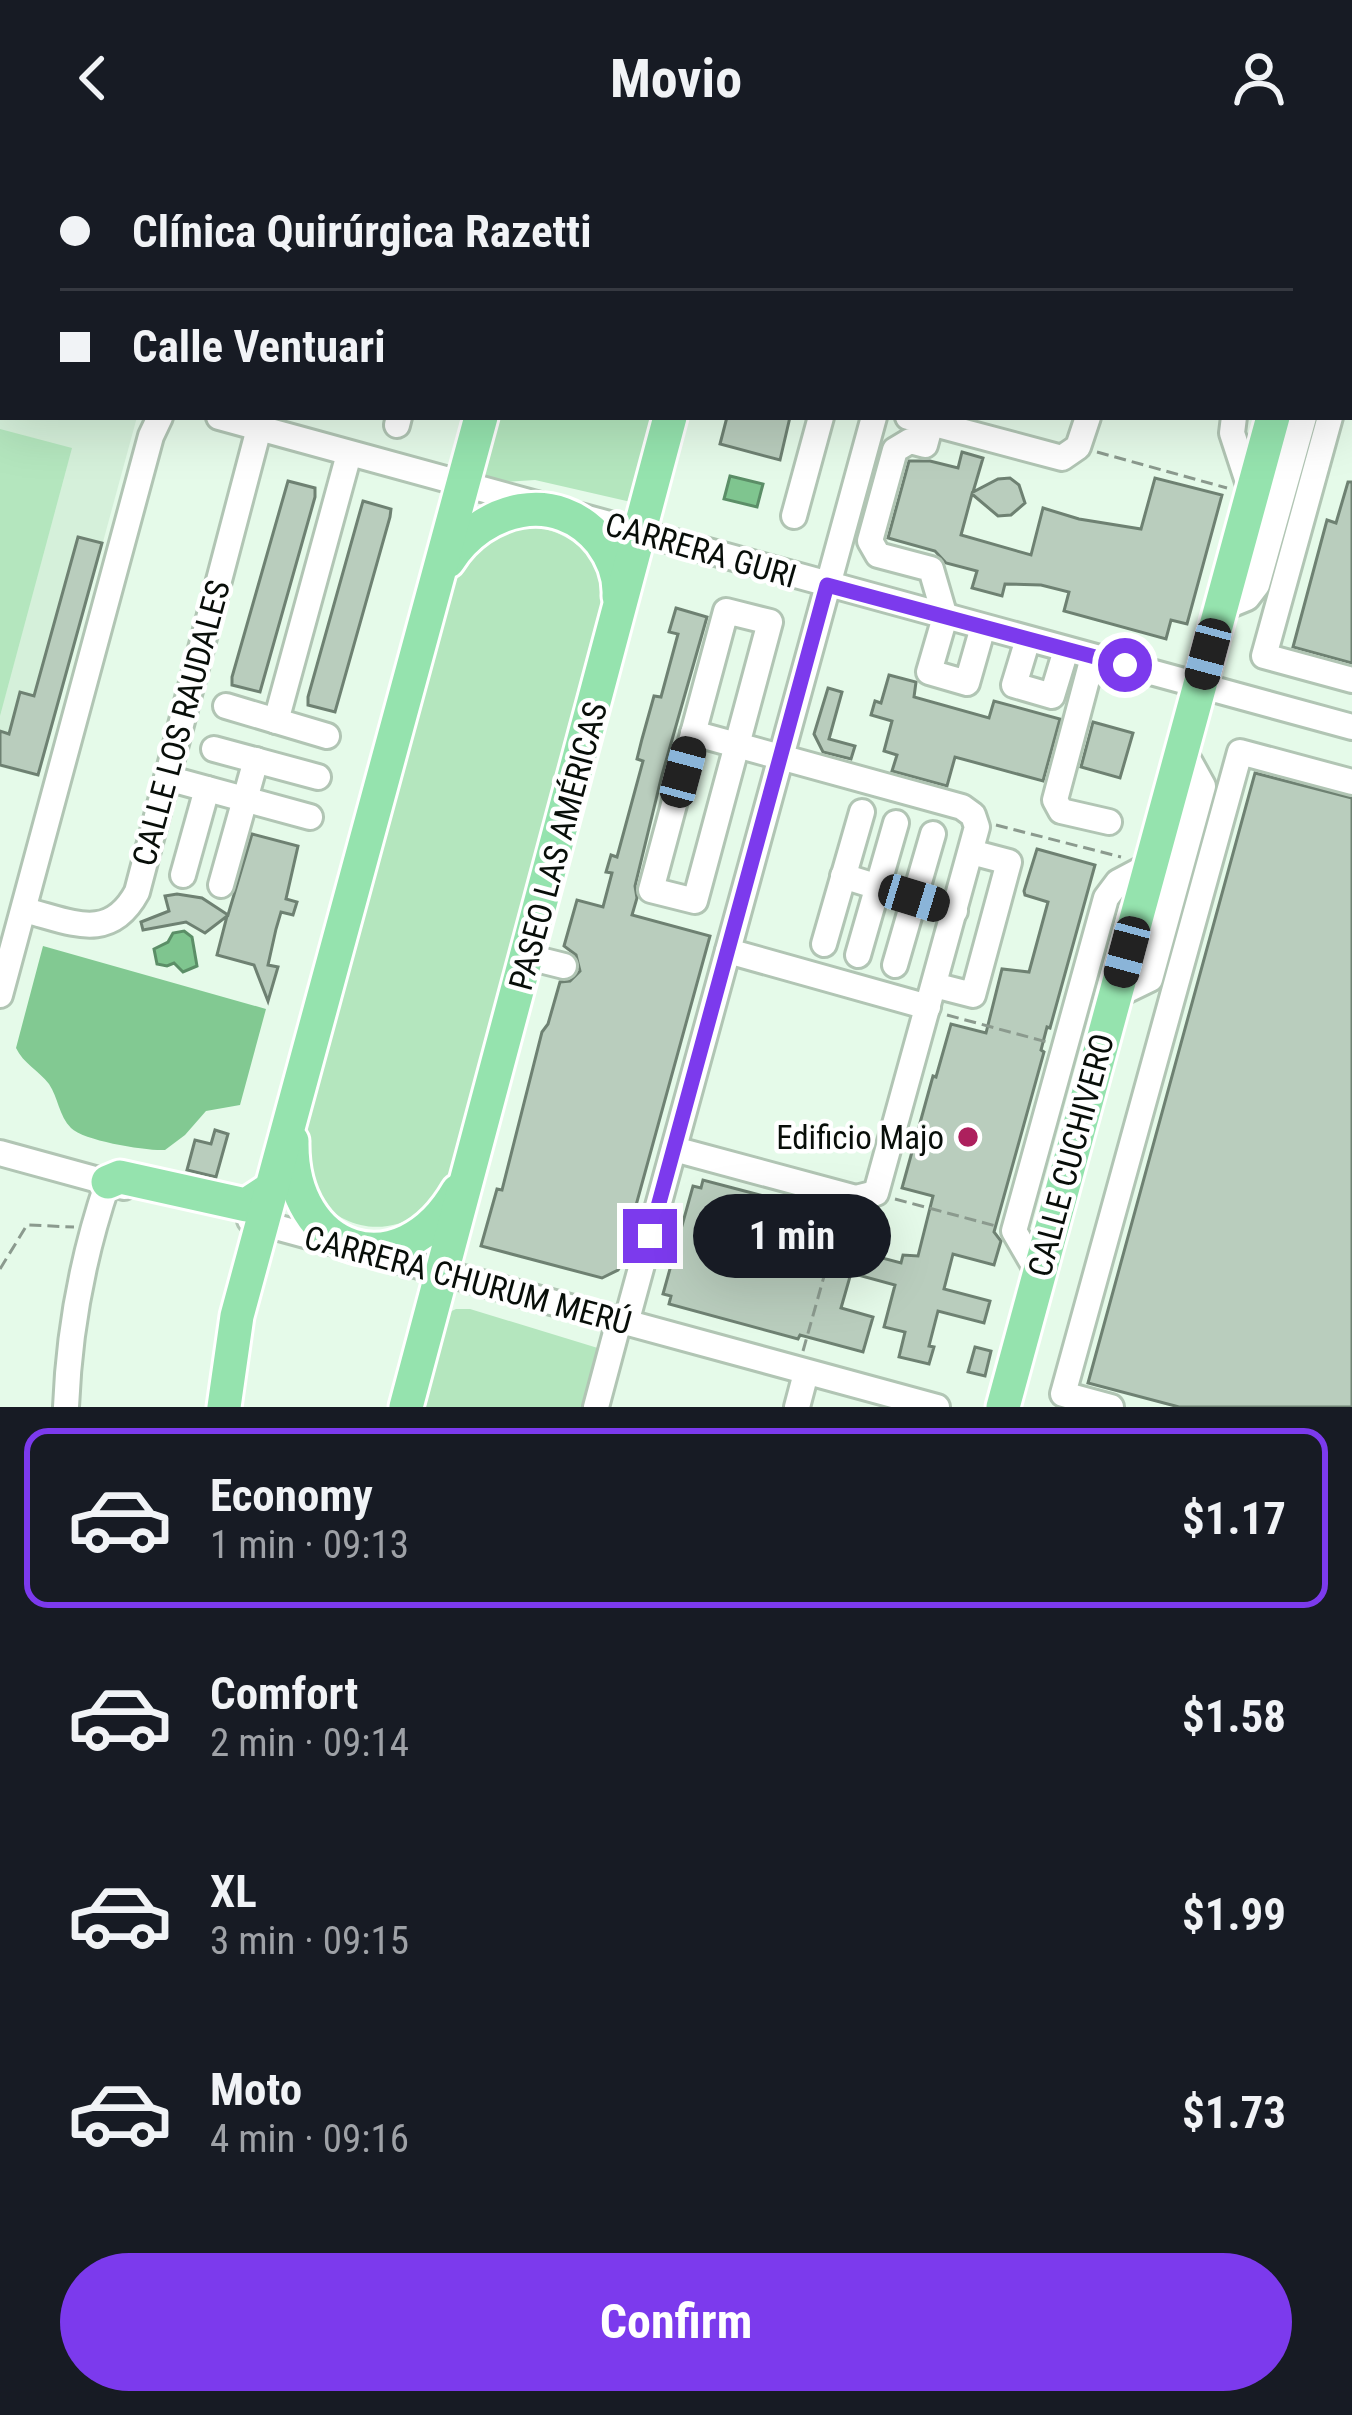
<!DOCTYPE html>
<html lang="en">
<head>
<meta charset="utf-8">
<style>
	body { margin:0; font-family:"Roboto Condensed",sans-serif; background:#242831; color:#f1f3f6; height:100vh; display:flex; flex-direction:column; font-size:45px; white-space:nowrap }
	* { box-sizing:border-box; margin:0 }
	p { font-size:39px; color:#9ea1a6 }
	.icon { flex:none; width:66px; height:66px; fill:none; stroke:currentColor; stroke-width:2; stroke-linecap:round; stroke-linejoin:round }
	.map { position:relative; height:1251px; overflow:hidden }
	.side { display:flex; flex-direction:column; background:#171b24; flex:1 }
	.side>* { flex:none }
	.guide { position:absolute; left:0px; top:0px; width:1353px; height:264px; box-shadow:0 12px 48px #0002; display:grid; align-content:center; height:264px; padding:0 60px; background:#171b24 }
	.end { position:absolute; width:54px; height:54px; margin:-27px; border:15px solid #7c3aed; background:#fff; box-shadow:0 0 0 6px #fff }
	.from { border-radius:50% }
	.bubble { position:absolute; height:84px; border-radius:42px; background:#171b24; box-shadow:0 12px 48px #0002; font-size:39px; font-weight:700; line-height:84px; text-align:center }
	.car { position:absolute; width:36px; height:72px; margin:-36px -18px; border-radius:15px; box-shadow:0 0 9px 3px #0007; background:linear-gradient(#222 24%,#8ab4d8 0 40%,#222 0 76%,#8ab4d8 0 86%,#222 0) }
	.guide b { display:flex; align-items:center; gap:42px; height:114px; font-size:45px }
	.guide b+b { border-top:3px solid #363941 }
	.guide i { width:30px; height:30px; background:#f1f3f6 }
	ul { padding:21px 0 0; list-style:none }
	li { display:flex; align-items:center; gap:36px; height:180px; margin:0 24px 18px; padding:0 36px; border:6px solid transparent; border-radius:24px }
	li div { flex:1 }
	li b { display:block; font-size:45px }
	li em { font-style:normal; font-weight:700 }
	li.current { border-color:#7c3aed }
	li>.icon { width:108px; height:108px; stroke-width:1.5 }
	.primary-button { display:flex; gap:24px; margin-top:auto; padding:24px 60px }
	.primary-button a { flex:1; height:138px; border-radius:72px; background:#7c3aed; color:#fff; font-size:48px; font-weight:700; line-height:138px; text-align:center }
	header { display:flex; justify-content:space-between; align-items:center; height:156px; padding:0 60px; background:#171b24; font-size:54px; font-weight:700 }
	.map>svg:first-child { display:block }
</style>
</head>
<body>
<header><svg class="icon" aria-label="back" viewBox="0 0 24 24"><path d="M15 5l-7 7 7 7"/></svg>Movio<svg class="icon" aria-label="person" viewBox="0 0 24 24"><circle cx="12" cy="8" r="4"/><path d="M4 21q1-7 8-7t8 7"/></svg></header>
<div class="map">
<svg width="1352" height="1251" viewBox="0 0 1352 1251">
	<rect width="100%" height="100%" fill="#e5fae9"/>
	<g fill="#d5f0da">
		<path d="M103,0H310L102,3Z"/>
		<path d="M0,48L3,261H137L39,621L0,611Z"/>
	</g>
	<g fill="#b4e6be">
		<path d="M497,261H655L631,346L535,324L490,327L481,321Z"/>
		<path d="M0,273L72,292L0,560Z"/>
		<path d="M520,370C568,370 608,402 603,454L448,1024C424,1076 355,1089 318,1041C306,1026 306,996 303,978L455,420L485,382Z"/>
		<path d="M456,1153H470L601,1193L585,1251H414L445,1158Z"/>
	</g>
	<path fill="#82c992" d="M43,790L266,853L240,949L206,955L185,979L165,994C146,995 84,985 71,972C59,960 58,941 49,928C39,915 23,907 16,892Z"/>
	<g fill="#7fc58f" stroke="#5b8e67" stroke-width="3">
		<path d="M730,320L763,328L757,351L724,343Z"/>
		<path d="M184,775L192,781L197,810L183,816L174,807L167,810L157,808L154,793L168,786L173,777Z"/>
	</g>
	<g fill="#b9cdbd" stroke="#6e8172" stroke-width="3">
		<path d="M727,261H790L780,304L720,288Z"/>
		<path d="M962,296L983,302L973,336L998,323L1010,322L1019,329L1025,347L1011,359L998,360L972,338L961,379L1031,399L1043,352L1079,363L1141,373L1155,322L1222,339L1187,468L1171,464L1166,483L1064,455L1069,436L1041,429L1005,428L1002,440L972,432L977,415L946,407L935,395L888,382L909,305H930L958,312Z"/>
		<path d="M288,325L315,332V341L260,536L232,529V521Z"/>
		<path d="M1348,326H1352V507L1293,491L1327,364L1336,367Z"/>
		<path d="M363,345L391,353L390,361L335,556L308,549V541Z"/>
		<path d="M78,381L102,387L38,619L0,609V575L9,578L20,536L34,540Z"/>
		<path d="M676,452L707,461L662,619L635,730L637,742L632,759L710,780L627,1082L625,1102L618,1114L602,1122L481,1090L497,1033L502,1034L542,876L548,868L560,826L570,825L580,815L576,799L564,790L577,744L603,751L612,717L606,716L611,699L617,701L643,605L637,603L642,583L654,540L661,541L678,478L669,476Z"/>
		<path d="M889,519L916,526L914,541L989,562L994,545L1060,563L1043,625L955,601L947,630L892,615L897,599L884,595L892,565L871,559L875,545L881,547Z"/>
		<path d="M828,532L842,536L829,583L855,590L851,603L823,596L814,578Z"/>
		<path d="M1093,566L1133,577L1120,622L1081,611Z"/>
		<path d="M1255,617L1352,642V1251H1179L1088,1227Z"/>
		<path d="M252,678L298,690L286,743L297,746L293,759L281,756L276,773L268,809L278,811L268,845L254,809L217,799L227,760L205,777L186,766L143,774L141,766L169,755L165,740L177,738L202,742L228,759Z"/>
		<path d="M1037,693L1095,709L1050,872L1047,871L1041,894L1044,896L994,1076L1001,1085L994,1109L953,1098L944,1133L990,1145L984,1167L938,1155L929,1190L934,1191L929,1208L899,1201L905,1176L884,1171L895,1129L851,1117L841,1152L873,1161L863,1196L800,1179L798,1183L669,1148L671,1140L663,1138L693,1030L701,1032L703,1024L832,1058L825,1087L901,1107L903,1099L918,1100L933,1040L902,1032L933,920L936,921L951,868L986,877L1002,813L1029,816L1048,746L1025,739L1024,735Z"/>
		<path d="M215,974L228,978L216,1021L187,1014L195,984L211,988Z"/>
		<path d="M975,1191L991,1195L985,1220L968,1216Z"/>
	</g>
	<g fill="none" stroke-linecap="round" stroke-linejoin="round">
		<defs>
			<g id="minor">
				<path d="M388,0L400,3"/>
				<path d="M865,0L877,3"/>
				<path d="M334,3L335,0"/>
				<path d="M434,3L435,0"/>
				<path d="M471,3L472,0"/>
				<path d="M944,3L945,0"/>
				<path d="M1158,3L1159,0"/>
				<path d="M1305,3L1307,0"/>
				<path d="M1350,94L1352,86"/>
				<path d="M1350,187L1352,180"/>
				<path d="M219,261L540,349"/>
				<path d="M908,261L1062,302L1078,291L1088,261"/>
				<path d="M1234,261L1232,277L1252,338"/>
				<path d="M1330,261L1264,500L1352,524"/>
				<path d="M931,267L925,289L910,285L895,294L870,385L878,399L931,413L945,461L929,516L967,527L983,471"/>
				<path d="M397,269L399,261"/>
				<path d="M580,360L1352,571"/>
				<path d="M794,360L821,261"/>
				<path d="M1220,453L1247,442L1257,429L1304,261"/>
				<path d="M726,455L770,466L695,745L651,734Z"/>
				<path d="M1028,483L1014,529L1052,540L1066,494"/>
				<path d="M1093,501L1055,644L1061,655L1109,666"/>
				<path d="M226,550L327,580"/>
				<path d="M276,565L349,298"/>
				<path d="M214,593L318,621"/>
				<path d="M167,622L310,661"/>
				<path d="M183,719L207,633"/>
				<path d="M843,720L955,755"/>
				<path d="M221,729L256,604"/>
				<path d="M24,754C70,765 109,788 137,736L262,261"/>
				<path d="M824,788L862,656"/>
				<path d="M728,795L928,851"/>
				<path d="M858,799L896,667"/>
				<path d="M528,801L564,810"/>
				<path d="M895,809L933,678"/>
				<path d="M934,829L973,839L1009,706L971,696"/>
				<path d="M0,839L151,280L160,261"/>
				<path d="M1115,840L1150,823L1203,630L1182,592"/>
				<path d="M674,993L856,1042L876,1037L977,671L973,659L962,651L693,577"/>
				<path d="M0,997L124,1031"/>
				<path d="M250,1064L937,1251"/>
				<path d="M1039,1118L1014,1075L1106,742L1118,726L1150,709"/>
				<path d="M626,1167L874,261"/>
				<path d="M66,1251C69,1174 83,1099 108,1026"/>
				<path d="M596,1251L619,1165"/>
				<path d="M797,1251L806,1217"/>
				<path d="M1111,1251L1063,1238L1240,596L1352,626"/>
			</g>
			<g id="major">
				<path d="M551,3V0"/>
				<path d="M738,3L739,0"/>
				<path d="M1343,3L1344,0"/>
				<path d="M448,405C482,351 557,331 601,386C613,402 620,420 619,440"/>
				<path d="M292,985C290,1098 400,1135 458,1035"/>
				<path d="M108,1026L120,1021L246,1049L272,1032"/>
				<path d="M224,1251L237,1160L481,261"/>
				<path d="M406,1251L670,261"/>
				<path d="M1003,1251L1273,261"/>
			</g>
		</defs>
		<use href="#minor" stroke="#b1c5b4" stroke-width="30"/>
		<use href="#major" stroke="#fff" stroke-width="39"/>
		<g stroke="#8b9a8e" stroke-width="3" stroke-dasharray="12 6" stroke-linecap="butt">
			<path d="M1097,296L1227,332"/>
			<path d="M996,669L1121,701"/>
			<path d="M947,859L1047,886"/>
			<path d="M895,1043L996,1070"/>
			<path d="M0,1113L27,1069L74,1071"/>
			<path d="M803,1195L841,1060"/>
		</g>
		<use href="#minor" stroke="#fff" stroke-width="24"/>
		<use href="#major" stroke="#95e3ae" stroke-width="33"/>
	</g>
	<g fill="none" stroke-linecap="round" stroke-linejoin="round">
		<path stroke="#7c3aed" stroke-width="15" d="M650,1080L827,429L1125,509"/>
	</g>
	<circle fill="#ad205d" stroke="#fff" stroke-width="4.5" cx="968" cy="981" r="12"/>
	<g text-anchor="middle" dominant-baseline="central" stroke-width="9" stroke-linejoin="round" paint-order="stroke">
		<g font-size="33" fill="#080e09" stroke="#fff">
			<text transform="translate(701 394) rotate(16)">CARRERA GURI</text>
			<text transform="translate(181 567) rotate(-75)">CALLE LOS RAUDALES</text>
			<text transform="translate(558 690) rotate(-75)">PASEO LAS AMÉRICAS</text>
			<text transform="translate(1071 999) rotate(-75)">CALLE CUCHIVERO</text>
			<text transform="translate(468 1124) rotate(15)">CARRERA CHURUM MERÚ</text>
		</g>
		<g font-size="33" fill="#080e09" stroke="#fff" text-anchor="end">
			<text x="944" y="981">Edificio Majo</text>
		</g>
	</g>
</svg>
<i class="end from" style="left:1125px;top:509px"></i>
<i class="end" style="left:650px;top:1080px"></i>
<div class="bubble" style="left:693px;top:1038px;width:198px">1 min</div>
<i class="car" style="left:1208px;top:498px;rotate:195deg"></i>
<i class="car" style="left:683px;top:616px;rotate:15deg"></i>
<i class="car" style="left:914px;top:742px;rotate:107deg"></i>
<i class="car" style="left:1127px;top:796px;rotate:195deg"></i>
<div class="guide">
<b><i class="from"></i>Clínica Quirúrgica Razetti</b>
<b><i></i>Calle Ventuari</b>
</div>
</div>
<section class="side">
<ul>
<li class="current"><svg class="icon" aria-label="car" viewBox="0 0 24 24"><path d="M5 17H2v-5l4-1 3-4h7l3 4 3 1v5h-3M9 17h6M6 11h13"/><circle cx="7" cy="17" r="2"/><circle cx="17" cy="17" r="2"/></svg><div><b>Economy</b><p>1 min · 09:13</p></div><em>$1.17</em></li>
<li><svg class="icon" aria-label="car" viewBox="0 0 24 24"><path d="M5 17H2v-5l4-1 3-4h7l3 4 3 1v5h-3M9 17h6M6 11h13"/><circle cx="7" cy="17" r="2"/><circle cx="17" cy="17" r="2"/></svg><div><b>Comfort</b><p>2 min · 09:14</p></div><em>$1.58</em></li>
<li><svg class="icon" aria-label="car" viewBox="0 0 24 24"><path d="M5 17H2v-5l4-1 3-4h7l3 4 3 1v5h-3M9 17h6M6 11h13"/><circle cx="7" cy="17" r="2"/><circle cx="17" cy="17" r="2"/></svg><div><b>XL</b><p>3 min · 09:15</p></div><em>$1.99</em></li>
<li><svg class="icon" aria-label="car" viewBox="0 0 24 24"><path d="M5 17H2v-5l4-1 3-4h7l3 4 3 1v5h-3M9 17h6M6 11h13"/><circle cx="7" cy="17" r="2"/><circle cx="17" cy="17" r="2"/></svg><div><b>Moto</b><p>4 min · 09:16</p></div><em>$1.73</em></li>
</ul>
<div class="primary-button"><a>Confirm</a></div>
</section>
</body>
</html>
